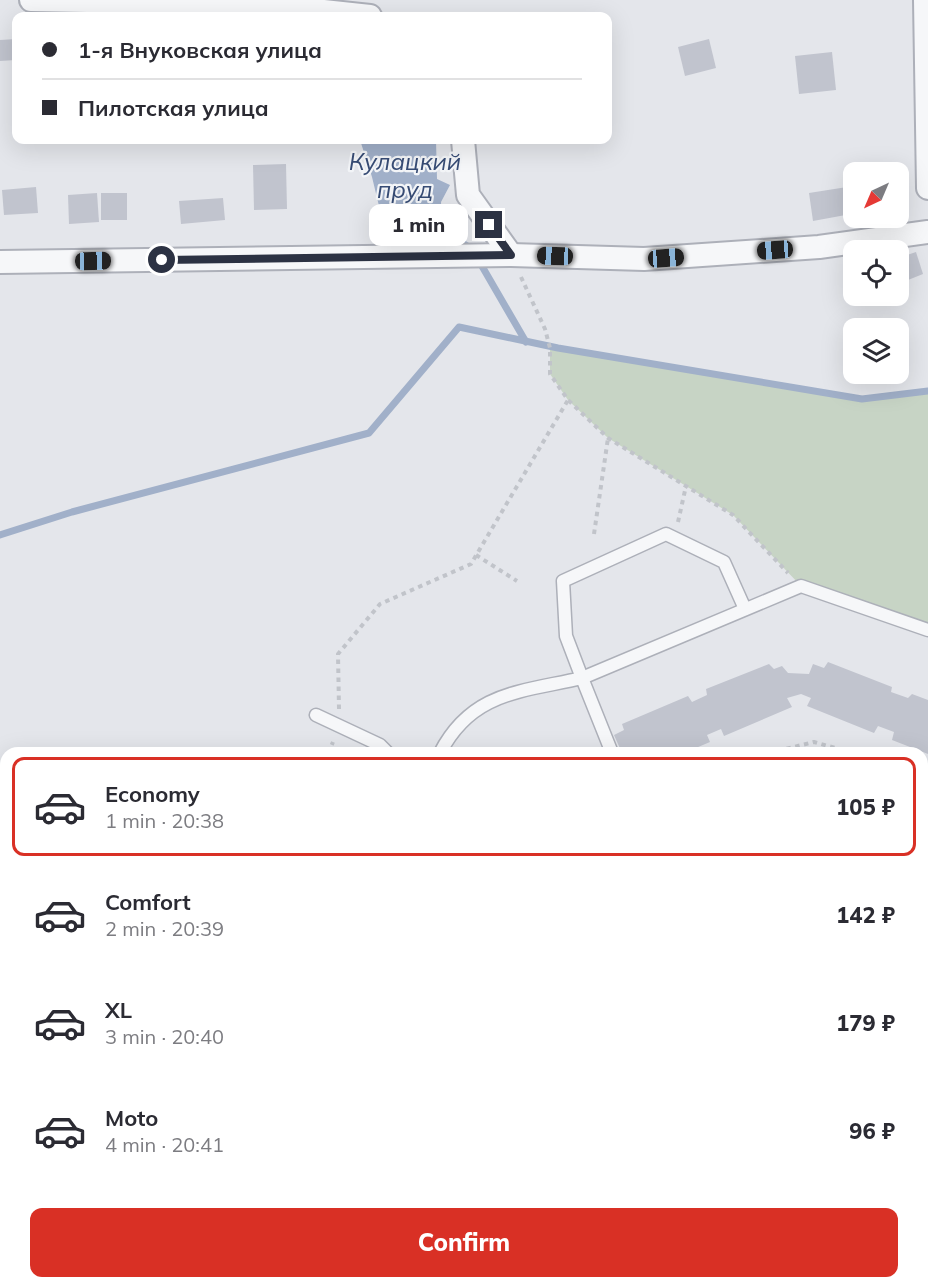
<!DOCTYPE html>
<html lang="en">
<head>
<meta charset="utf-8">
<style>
	body { margin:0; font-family:Mulish,sans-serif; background:#f7f7f7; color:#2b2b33; height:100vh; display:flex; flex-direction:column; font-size:22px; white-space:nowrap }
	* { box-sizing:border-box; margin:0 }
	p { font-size:20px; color:#7c7c81 }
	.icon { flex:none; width:33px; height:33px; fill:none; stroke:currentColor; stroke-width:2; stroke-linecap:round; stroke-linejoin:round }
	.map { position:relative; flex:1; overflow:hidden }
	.side { position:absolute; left:0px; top:747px; width:928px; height:542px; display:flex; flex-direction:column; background:#fff; border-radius:18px 18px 0 0; box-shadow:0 6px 24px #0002 }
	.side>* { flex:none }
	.hud { position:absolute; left:12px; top:12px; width:600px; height:132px; border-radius:12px; box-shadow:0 6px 24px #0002; display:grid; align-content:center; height:132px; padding:0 30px; background:#fff }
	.needle { width:39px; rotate:224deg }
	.controls { position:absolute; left:843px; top:162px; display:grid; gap:12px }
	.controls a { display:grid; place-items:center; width:66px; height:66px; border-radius:12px; background:#fff; box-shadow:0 6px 24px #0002; font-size:30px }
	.end { position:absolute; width:27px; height:27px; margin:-14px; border:8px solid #2c3243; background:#fff; box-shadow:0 0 0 3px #fff }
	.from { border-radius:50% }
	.bubble { position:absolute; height:42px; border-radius:12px; background:#fff; box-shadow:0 6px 24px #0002; font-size:20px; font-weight:800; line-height:42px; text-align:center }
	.car { position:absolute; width:18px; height:36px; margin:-18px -9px; border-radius:8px; box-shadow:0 0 4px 2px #0007; background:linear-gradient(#222 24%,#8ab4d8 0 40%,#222 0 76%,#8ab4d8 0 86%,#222 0) }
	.hud b { display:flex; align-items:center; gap:21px; height:57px; font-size:22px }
	.hud b+b { border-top:2px solid #e1e1e2 }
	.hud i { width:15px; height:15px; background:#2b2b33 }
	ul { padding:10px 0 0; list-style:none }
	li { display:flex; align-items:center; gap:18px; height:99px; margin:0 12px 9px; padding:0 18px; border:3px solid transparent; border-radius:12px }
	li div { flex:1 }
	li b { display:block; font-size:22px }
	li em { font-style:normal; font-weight:800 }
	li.active { border-color:#d93025 }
	li>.icon { width:54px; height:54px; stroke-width:1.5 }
	.cta { display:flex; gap:12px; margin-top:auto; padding:12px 30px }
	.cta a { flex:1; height:69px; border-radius:12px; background:#d93025; color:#fff; font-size:24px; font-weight:800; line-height:69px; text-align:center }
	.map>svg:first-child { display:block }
</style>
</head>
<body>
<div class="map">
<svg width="928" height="1288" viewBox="0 0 928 1288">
	<rect width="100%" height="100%" fill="#e4e6eb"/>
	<g fill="#c7d4c5">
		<path d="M550,348L862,399L928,391V630L801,586L733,515L608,438L568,400L550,374Z"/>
		<path d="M922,792L928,795V887H923Z"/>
		<path d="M0,1115L6,1131V1282H469L470,1288H0Z"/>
		<path d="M636,1282H823V1288H621Z"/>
		<path d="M520,1283H605L607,1288H520Z"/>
	</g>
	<path fill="#a1b0c9" d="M360,140H436L437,179L450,185L441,202L442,227L469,243L443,250L387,239L372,177Z"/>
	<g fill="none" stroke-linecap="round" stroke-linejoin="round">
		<g stroke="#a1b0c9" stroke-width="7">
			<path d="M479,261L526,342"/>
			<path d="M0,535L72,512L369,433L459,327L558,348L862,399L928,391"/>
		</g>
	</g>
	<g fill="#c1c4ce">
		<path d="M16,39V60L0,61V40Z"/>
		<path d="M709,39L716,68L685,76L678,47Z"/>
		<path d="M832,52L836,90L799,94L795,56Z"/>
		<path d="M286,164L287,209L254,210L253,165Z"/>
		<path d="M36,187L38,213L4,215L2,190Z"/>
		<path d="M847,187L851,214L813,221L809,193Z"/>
		<path d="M97,193L99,222L69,224L68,195Z"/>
		<rect x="101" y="193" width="26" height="27"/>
		<path d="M223,198L225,220L181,224L179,201Z"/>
		<path d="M916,252L923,274L908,280L901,257Z"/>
		<path d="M828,662L892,687L891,692L908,698L912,694L928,700V754L892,740L894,732L878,726L874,733L807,706L811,698L801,694L787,698L792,707L724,736L721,729L707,735L710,742L684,753H622L614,735L624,730L622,724L688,696L692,702L707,695L706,689L769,664L774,669L782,666L788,673L809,674L813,664L824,668Z"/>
		<rect x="922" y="1001" width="6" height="39"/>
		<rect x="922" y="1243" width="6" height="40"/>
		<path d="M605,1282H635V1283L621,1288H607Z"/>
	</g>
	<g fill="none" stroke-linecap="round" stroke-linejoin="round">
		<defs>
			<g id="lane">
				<path d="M316,715L380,745L388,753"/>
				<path d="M440,753C472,691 522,692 582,678L566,636L563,581L666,534L724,562L745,609"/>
				<path d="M612,753L582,678L801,586L928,630"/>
				<path d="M922,792L928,795"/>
				<path d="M922,887H928"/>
				<path d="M922,946H928"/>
				<path d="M922,1069H928"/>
				<path d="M922,1229H928"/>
				<path d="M887,1288V1282"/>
			</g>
			<g id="street">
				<path d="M31,0L259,4L370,16"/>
				<path d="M925,0L928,188"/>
				<path d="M463,140L468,195L511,255"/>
				<path d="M0,262L511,255L644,259L819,247L928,232"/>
				<path d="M520,1282V1288"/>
			</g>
		</defs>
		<use href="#lane" stroke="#adb0b9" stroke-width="15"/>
		<use href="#street" stroke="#adb0b9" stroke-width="26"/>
		<g stroke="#c1c4ca" stroke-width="4" stroke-dasharray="4.5 4.5" stroke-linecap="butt">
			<path d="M521,277L545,329L550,348V374L568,400L608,438L733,515L788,573"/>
			<path d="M678,522L686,486"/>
			<path d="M594,534L608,438"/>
			<path d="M476,555L517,581"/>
			<path d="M339,709L338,654L380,604L471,564L568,400"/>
			<path d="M328,753L333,742"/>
			<path d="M769,753L814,742L853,753"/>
			<path d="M0,1226L6,1224"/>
			<path d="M205,1282V1288"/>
			<path d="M483,1282V1288"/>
			<path d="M739,1282L740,1288"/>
			<path d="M823,1282V1288"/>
			<path d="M846,1282L856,1288"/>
			<path d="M768,1288L784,1282"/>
		</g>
		<use href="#lane" stroke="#f6f7f9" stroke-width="12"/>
		<use href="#street" stroke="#f6f7f9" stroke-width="22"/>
	</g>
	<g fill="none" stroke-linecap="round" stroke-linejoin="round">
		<path stroke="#2c3243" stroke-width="8" d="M162,260L511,255L489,225"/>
	</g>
	<g text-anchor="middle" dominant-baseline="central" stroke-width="4.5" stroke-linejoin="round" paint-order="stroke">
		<g font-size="24" font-style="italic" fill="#374c75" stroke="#f3f5f8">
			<text x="405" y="161">Кулацкий<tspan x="405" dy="28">пруд</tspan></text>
		</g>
	</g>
</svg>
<div class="controls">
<a><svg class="needle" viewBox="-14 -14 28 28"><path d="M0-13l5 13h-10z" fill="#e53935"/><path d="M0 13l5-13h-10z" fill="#7c7c81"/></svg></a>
<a><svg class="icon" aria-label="locate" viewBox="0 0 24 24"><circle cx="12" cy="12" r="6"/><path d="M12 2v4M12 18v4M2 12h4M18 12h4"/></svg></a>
<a><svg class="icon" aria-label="layers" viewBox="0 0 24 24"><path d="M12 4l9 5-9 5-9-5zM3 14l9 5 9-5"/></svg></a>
</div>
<i class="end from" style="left:162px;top:260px"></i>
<i class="end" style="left:489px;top:225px"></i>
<div class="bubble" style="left:369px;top:204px;width:99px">1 min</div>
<i class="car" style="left:775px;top:250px;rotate:266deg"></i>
<i class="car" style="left:555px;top:256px;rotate:272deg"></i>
<i class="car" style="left:666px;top:258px;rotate:86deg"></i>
<i class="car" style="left:93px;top:261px;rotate:89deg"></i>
<div class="hud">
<b><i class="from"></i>1-я Внуковская улица</b>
<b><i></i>Пилотская улица</b>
</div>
<section class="side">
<ul>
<li class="active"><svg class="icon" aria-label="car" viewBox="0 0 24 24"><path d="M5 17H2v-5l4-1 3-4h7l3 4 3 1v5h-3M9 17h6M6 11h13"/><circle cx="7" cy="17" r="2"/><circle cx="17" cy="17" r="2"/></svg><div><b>Economy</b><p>1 min · 20:38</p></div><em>105 ₽</em></li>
<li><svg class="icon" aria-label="car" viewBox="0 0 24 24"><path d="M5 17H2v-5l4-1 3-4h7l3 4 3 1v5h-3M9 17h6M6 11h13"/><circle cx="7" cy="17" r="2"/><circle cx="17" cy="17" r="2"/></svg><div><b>Comfort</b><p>2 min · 20:39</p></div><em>142 ₽</em></li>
<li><svg class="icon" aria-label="car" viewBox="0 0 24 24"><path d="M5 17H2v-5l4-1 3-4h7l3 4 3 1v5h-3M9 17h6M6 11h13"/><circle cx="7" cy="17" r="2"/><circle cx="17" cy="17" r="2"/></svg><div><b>XL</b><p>3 min · 20:40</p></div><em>179 ₽</em></li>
<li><svg class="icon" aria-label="car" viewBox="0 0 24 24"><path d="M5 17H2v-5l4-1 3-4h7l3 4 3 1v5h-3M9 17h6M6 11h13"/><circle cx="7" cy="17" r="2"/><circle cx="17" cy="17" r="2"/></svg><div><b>Moto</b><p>4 min · 20:41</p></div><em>96 ₽</em></li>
</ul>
<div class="cta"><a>Confirm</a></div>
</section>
</div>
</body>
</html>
